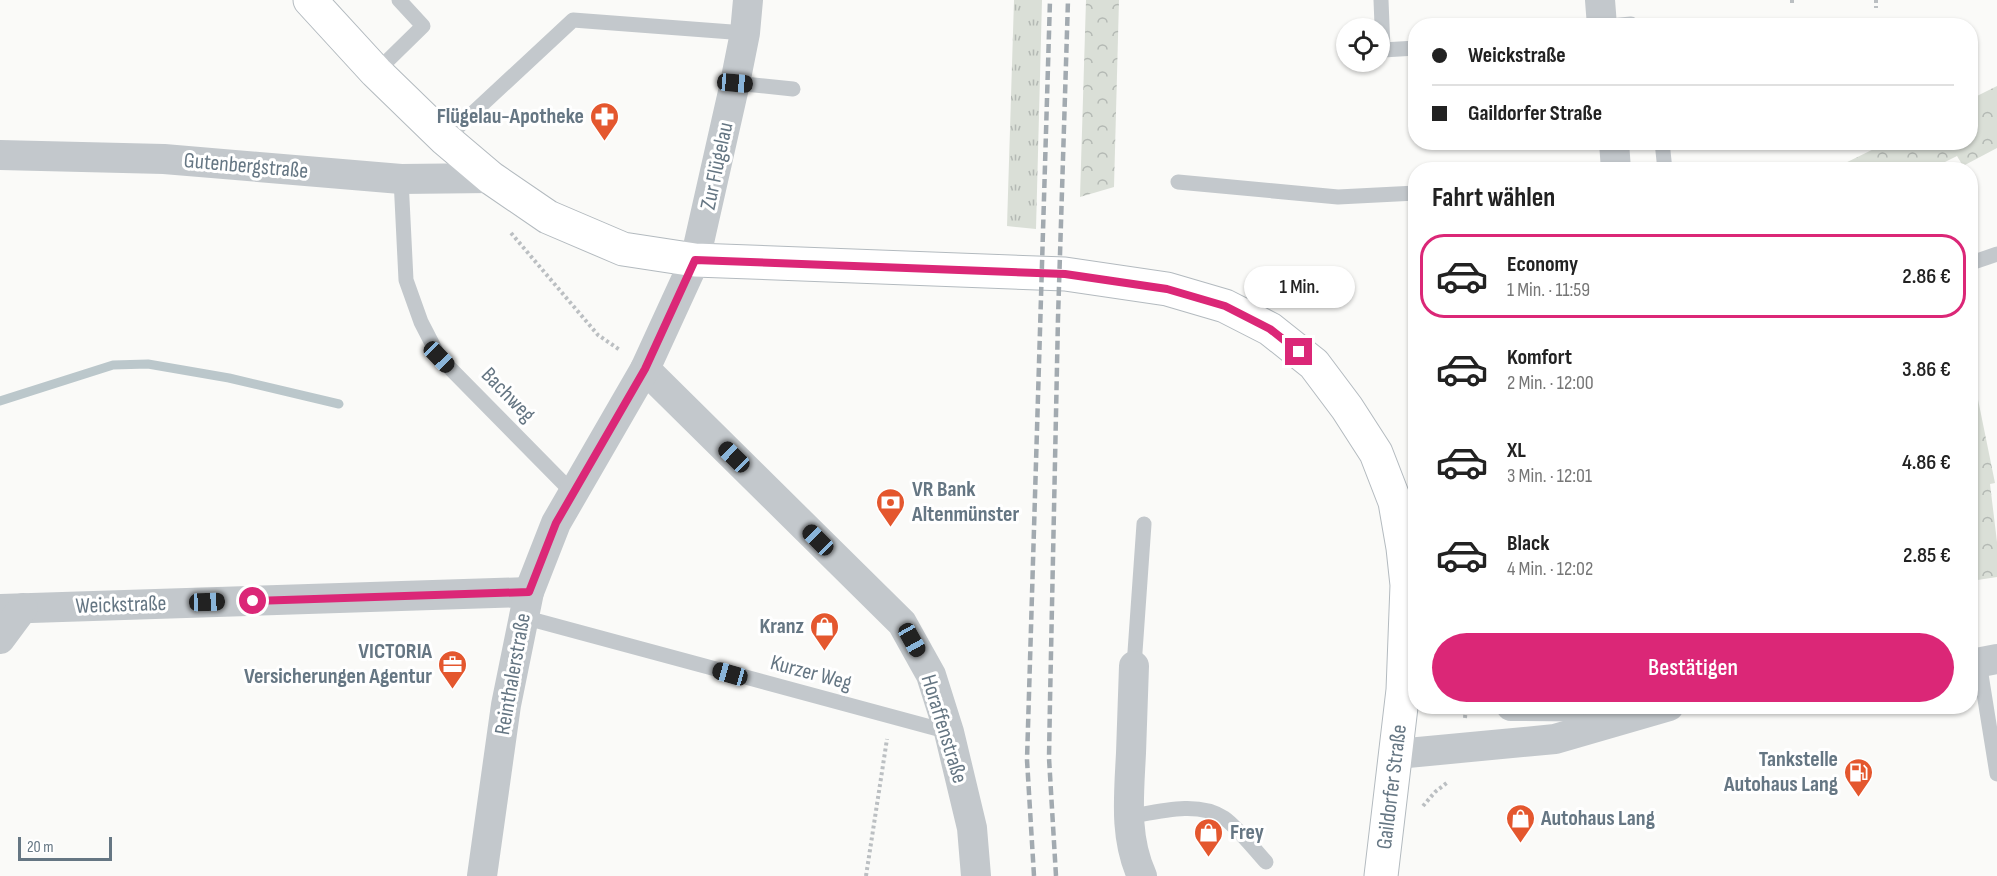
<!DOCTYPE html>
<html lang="de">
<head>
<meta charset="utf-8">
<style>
	body { margin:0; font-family:"Sofia Sans Condensed",sans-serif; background:#f6f6f6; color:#222; height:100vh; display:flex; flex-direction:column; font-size:22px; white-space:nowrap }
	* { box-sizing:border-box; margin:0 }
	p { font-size:20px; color:#767676 }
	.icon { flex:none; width:33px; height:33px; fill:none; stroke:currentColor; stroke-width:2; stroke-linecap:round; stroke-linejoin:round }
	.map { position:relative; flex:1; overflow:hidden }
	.panel { position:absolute; left:1408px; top:162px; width:570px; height:552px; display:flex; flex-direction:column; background:#fff; border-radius:24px; box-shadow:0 2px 4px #0004 }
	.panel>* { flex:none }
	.hud { position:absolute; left:1408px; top:18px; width:570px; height:132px; border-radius:24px; box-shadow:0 2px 4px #0004; display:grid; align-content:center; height:132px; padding:0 24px; background:#fff }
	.controls { position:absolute; left:1336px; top:18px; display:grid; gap:12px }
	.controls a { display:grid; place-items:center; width:54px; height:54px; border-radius:50%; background:#fff; box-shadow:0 2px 4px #0004; font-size:30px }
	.scale { position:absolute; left:18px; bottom:15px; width:94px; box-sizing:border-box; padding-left:6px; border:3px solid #657683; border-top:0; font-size:16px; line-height:21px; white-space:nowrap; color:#657683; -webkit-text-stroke:4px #fff; paint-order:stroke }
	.end { position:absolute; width:27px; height:27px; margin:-14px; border:8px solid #db2777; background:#fff; box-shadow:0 0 0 3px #fff }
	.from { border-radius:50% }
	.bubble { position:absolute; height:42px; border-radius:21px; background:#fff; box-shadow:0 2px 4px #0004; font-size:20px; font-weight:600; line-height:42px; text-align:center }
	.car { position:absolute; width:18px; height:36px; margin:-18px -9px; border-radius:8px; box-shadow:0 0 4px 2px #0007; background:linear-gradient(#222 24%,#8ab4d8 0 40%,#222 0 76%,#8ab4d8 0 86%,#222 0) }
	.hud b { display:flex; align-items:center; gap:21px; height:57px; font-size:22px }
	.hud b+b { border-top:2px solid #e0e0e0 }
	.hud i { width:15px; height:15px; background:#222 }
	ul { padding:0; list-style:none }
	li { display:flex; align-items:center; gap:18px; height:84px; margin:0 12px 9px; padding:0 12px; border:3px solid transparent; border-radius:24px }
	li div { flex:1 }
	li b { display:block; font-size:22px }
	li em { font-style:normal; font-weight:600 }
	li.active { border-color:#db2777 }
	li>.icon { width:54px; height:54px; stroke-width:1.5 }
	h2 { padding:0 24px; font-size:27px; line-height:72px }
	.action { display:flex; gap:12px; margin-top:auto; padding:12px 24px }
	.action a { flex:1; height:69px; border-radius:36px; background:#db2777; color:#fff; font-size:24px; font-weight:600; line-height:69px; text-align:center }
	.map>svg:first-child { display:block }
</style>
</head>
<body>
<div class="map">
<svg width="1997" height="876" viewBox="0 0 1997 876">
	<defs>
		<pattern id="grass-tufts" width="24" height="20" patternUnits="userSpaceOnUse" patternTransform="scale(1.5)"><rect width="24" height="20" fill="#dadfd7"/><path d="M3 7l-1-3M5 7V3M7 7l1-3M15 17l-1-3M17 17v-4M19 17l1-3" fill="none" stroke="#b4b9b4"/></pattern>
		<pattern id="forest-crowns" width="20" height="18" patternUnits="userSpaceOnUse" patternTransform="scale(1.5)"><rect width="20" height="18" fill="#dadfd7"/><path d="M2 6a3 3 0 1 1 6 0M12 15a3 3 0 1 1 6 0" fill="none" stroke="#b4b9b4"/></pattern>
	</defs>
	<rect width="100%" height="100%" fill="#fafaf8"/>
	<path fill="url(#grass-tufts)" d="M1014,0H1042L1036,229L1007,226Z"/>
	<g fill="url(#forest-crowns)">
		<path d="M1086,0H1119L1114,187L1080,197Z"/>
		<path d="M1997,86V148L1963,166L1957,156L1931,169H1833L1886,143L1971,142V99Z"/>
		<path d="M1971,365L1995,483L1990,484L1997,542V577L1971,581Z"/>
	</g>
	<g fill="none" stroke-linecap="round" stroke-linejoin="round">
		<path stroke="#bbc7cb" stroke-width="9" d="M0,401L113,365L148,364L229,378L339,404"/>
		<defs>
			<path id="secondary" d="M310,0L376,72L445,139L491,178L548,217L623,249L695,260L1065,274L1167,289L1225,306L1270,329L1314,364L1347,408L1376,453L1395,502L1403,548L1407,585L1403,690L1381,876"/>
		</defs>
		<use href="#secondary" stroke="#b3babf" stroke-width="35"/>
		<g stroke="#bbbfc2" stroke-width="4" stroke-dasharray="3 3" stroke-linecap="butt">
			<path d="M1792,0V4"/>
			<path d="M1876,0V8"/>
			<path d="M511,233L598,335L620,350"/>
			<path d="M1465,718L1466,706"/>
			<path d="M1423,806L1435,792L1448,782"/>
			<path d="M866,876L887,739"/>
		</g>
		<g stroke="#c3c8cc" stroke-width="15">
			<path d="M1381,0L1383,50L1416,48"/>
			<path d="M1610,26L1631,24L1633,26"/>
			<path d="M376,72L423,26L399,0"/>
			<path d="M735,83L793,89"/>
			<path d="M445,139L573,20L745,33"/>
			<path d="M1662,142L1665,170"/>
			<path d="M401,179L406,280L421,322L439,357L573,493"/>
			<path d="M1178,182L1338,197L1416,193"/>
			<path d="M1971,263L1997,254"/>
			<path d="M523,617L949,732"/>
			<path d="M1979,662L1997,774"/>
			<path d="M1134,666L1144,524"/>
			<path d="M1128,817C1157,812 1198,800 1224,818C1237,827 1255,850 1266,862"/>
		</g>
		<g stroke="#c3c8cc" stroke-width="30">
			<path d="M1600,0L1602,26"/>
			<path d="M1614,142L1616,170"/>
			<path d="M0,155L164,159L401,179L491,178"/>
			<path d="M645,369L902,623L931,675L949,732L972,828L976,876"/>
			<path d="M0,609L529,592"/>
			<path d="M0,639L23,608"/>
			<path d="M1971,664L1997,659"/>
			<path d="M1134,666C1133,695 1132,724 1131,753C1129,795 1124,837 1142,876"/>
			<path d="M1511,706L1632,707"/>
			<path d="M1397,754L1555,739L1669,706"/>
			<path d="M482,876L506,705L529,592L556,523L645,369L695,260L735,83L745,33L748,0"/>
		</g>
		<use href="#secondary" stroke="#fff" stroke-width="33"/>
		<g stroke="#a2aab0" stroke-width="4.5" stroke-dasharray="9 4.5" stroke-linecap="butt">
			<path d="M1034,876L1027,760L1050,0"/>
			<path d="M1056,876L1049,758L1050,701L1058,318L1068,0"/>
		</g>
	</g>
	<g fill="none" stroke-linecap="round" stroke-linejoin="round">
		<path stroke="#db2777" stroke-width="8" d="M253,601L529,592L556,523L645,369L695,260L1065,274L1167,289L1225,306L1270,329L1299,352"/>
	</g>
	<defs>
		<symbol id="pharmacy-pin" viewBox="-11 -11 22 30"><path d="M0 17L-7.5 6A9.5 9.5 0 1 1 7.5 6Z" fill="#e4572e" stroke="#fff"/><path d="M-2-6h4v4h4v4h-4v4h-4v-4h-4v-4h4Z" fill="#fff"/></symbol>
		<symbol id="bank-pin" viewBox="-11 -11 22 30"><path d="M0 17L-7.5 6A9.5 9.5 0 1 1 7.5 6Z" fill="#e4572e" stroke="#fff"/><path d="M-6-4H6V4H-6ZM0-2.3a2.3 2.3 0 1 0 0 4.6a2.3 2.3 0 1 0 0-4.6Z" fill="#fff"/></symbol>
		<symbol id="shop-pin" viewBox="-11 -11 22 30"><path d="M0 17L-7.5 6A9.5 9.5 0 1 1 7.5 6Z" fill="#e4572e" stroke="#fff"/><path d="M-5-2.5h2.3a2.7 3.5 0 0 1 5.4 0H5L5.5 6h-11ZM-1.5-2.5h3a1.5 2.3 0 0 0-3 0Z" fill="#fff"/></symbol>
		<symbol id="office-pin" viewBox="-11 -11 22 30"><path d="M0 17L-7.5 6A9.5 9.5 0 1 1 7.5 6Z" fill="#e4572e" stroke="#fff"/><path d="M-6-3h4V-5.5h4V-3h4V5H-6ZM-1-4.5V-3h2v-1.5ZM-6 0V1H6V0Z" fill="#fff"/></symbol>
		<symbol id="fuel-pin" viewBox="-11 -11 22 30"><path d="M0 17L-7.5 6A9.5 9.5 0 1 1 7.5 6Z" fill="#e4572e" stroke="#fff"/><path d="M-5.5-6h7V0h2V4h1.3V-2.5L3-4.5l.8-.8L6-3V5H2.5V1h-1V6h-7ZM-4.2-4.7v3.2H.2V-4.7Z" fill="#fff"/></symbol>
	</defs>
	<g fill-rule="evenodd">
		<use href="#pharmacy-pin" x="588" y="100" width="33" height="45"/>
		<use href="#bank-pin" x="874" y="486" width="33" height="45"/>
		<use href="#shop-pin" x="808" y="610" width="33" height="45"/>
		<use href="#office-pin" x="436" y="648" width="33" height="45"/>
		<use href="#fuel-pin" x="1842" y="756" width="33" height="45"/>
		<use href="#shop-pin" x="1504" y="802" width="33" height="45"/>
		<use href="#shop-pin" x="1192" y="816" width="33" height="45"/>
	</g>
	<g text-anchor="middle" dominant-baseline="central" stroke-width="6" stroke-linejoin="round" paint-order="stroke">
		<g font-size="22" font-weight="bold" fill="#657683" stroke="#fff" text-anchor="end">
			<text x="584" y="116">Flügelau-Apotheke</text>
			<text x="912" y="489" text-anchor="start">VR Bank<tspan x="912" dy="25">Altenmünster</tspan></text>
			<text x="804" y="626">Kranz</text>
			<text x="432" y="651">VICTORIA<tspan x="432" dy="25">Versicherungen Agentur</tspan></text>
			<text x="1838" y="759">Tankstelle<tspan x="1838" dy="25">Autohaus Lang</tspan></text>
			<text x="1541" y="818" text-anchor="start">Autohaus Lang</text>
			<text x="1230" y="832" text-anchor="start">Frey</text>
		</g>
		<g font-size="22" fill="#657683" stroke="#fff">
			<text transform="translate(246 166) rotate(5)">Gutenbergstraße</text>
			<text transform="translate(717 166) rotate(-78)">Zur Flügelau</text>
			<text transform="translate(508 395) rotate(46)">Bachweg</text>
			<text transform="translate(121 605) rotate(-2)">Weickstraße</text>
			<text transform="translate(811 673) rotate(15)">Kurzer Weg</text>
			<text transform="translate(513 674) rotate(-80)">Reinthalerstraße</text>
			<text transform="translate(944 729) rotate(73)">Horaffenstraße</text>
			<text transform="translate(1392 787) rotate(-83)">Gaildorfer Straße</text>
		</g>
	</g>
</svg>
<div class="controls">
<a><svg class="icon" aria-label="locate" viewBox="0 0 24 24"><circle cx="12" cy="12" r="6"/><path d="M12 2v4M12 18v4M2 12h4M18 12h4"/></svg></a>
</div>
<div class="scale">20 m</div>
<i class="end from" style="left:253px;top:601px"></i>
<i class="end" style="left:1299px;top:352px"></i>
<div class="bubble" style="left:1244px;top:266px;width:111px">1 Min.</div>
<i class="car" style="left:735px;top:83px;rotate:95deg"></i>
<i class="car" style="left:439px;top:357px;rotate:136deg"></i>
<i class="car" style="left:734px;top:457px;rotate:314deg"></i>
<i class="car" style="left:818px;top:540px;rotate:315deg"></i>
<i class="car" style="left:207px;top:602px;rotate:88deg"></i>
<i class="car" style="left:912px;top:640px;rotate:151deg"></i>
<i class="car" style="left:730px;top:674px;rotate:286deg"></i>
<div class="hud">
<b><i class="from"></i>Weickstraße</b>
<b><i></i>Gaildorfer Straße</b>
</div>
<section class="panel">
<h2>Fahrt wählen</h2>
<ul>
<li class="active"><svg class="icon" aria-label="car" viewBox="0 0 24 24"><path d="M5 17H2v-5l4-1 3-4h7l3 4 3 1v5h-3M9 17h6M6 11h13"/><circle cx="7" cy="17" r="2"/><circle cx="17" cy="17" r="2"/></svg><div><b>Economy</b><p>1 Min. · 11:59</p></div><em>2.86 €</em></li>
<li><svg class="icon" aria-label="car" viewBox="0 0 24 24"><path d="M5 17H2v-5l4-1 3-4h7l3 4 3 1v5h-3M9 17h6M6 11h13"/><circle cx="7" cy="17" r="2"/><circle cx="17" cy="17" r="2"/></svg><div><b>Komfort</b><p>2 Min. · 12:00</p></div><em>3.86 €</em></li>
<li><svg class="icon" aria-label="car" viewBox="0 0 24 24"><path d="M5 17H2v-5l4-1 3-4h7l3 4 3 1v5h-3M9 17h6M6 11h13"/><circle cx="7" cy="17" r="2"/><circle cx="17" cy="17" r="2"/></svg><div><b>XL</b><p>3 Min. · 12:01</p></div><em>4.86 €</em></li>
<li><svg class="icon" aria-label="car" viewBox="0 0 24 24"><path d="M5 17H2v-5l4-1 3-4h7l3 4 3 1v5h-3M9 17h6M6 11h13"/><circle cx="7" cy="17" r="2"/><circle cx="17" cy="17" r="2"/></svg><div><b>Black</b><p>4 Min. · 12:02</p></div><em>2.85 €</em></li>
</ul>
<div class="action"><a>Bestätigen</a></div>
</section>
</div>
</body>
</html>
